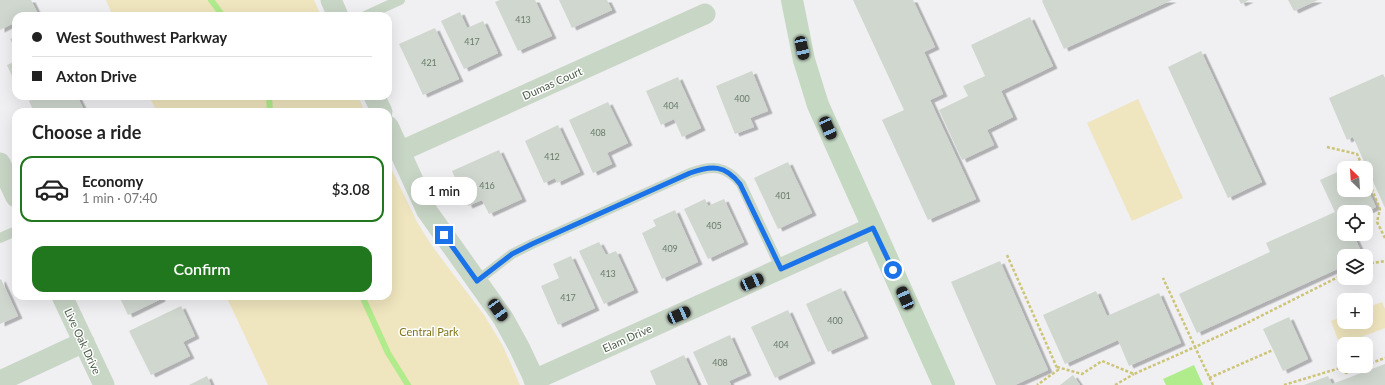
<!DOCTYPE html>
<html lang="en">
<head>
<meta charset="utf-8">
<style>
	body { margin:0; font-family:Lato,sans-serif; background:#f6f6f6; color:#222; height:100vh; display:flex; flex-direction:column; font-size:15px; white-space:nowrap }
	* { box-sizing:border-box; margin:0 }
	p { font-size:13px; color:#767676 }
	.icon { flex:none; width:22px; height:22px; fill:none; stroke:currentColor; stroke-width:2; stroke-linecap:round; stroke-linejoin:round }
	.map { position:relative; flex:1; overflow:hidden }
	.drawer { position:absolute; left:12px; top:108px; width:380px; height:192px; display:flex; flex-direction:column; background:#fff; border-radius:12px; box-shadow:0 4px 16px #0002 }
	.drawer>* { flex:none }
	.hud { position:absolute; left:12px; top:12px; width:380px; height:88px; border-radius:12px; box-shadow:0 4px 16px #0002; display:grid; align-content:center; height:88px; padding:0 20px; background:#fff }
	.needle { width:26px; rotate:335deg }
	.buttons { position:absolute; left:1337px; top:161px; display:grid; gap:8px }
	.buttons a { display:grid; place-items:center; width:36px; height:36px; border-radius:8px; background:#fff; box-shadow:0 4px 16px #0002; font-size:20px }
	.end { position:absolute; width:18px; height:18px; margin:-9px; border:5px solid #1a73e8; background:#fff; box-shadow:0 0 0 2px #fff }
	.from { border-radius:50% }
	.bubble { position:absolute; height:28px; border-radius:12px; background:#fff; box-shadow:0 4px 16px #0002; font-size:13px; font-weight:600; line-height:28px; text-align:center }
	.car { position:absolute; width:12px; height:24px; margin:-12px -6px; border-radius:5px; box-shadow:0 0 3px 1px #0007; background:linear-gradient(#222 24%,#8ab4d8 0 40%,#222 0 76%,#8ab4d8 0 86%,#222 0) }
	.hud b { display:flex; align-items:center; gap:14px; height:38px; font-size:15px }
	.hud b+b { border-top:1px solid #e0e0e0 }
	.hud i { width:10px; height:10px; background:#222 }
	ul { padding:0; list-style:none }
	li { display:flex; align-items:center; gap:12px; height:66px; margin:0 8px 6px; padding:0 12px; border:2px solid transparent; border-radius:12px }
	li div { flex:1 }
	li b { display:block; font-size:15px }
	li em { font-style:normal; font-weight:600 }
	li.current { border-color:#21771e }
	li>.icon { width:36px; height:36px; stroke-width:1.5 }
	h2 { padding:0 20px; font-size:18px; line-height:48px }
	.button { display:flex; gap:8px; margin-top:auto; padding:8px 20px }
	.button a { flex:1; height:46px; border-radius:12px; background:#21771e; color:#fff; font-size:16px; font-weight:600; line-height:46px; text-align:center }
	.map>svg:first-child { display:block }
</style>
</head>
<body>
<div class="map">
<svg width="1385" height="385" viewBox="0 0 1385 385">
	<defs>
		<filter id="shadow"><feDropShadow dx="4.5" dy="2.5" stdDeviation="0" flood-color="#0004"/></filter>
	</defs>
	<rect width="100%" height="100%" fill="#f0eff2"/>
	<g fill="#efe5be">
		<path d="M106,0H314L321,16H113Z"/>
		<path d="M149,96H358L365,112H157Z"/>
		<path d="M1138,99L1183,198L1132,221L1087,123Z"/>
		<path d="M388,162L417,222L432,246L484,315L503,346L520,385H268L226,296H388Z"/>
		<path d="M1382,302L1385,309V328L1340,345L1331,321L1344,316V322H1366V308Z"/>
	</g>
	<path fill="#b0eb8c" d="M1194,365L1203,385H1166L1163,379Z"/>
	<g fill="none" stroke-linecap="round" stroke-linejoin="round">
		<g stroke="#b0eb8c" stroke-width="6">
			<path d="M211,0L223,16"/>
			<path d="M269,96L270,112"/>
			<path d="M362,296L388,353L408,385"/>
		</g>
	</g>
	<g fill="#cfd7cf" filter="url(#shadow)">
		<path d="M0,0H31L37,12L29,16H16V22L0,30Z"/>
		<path d="M500,0H535L552,36L518,51L495,2Z"/>
		<path d="M559,0H607L612,10L572,28Z"/>
		<path d="M853,0H913L935,47L924,52L943,94L930,100L976,199L928,220L882,120L904,110Z"/>
		<path d="M1043,0H1172L1064,49L1042,1Z"/>
		<path d="M1239,0H1249L1241,4Z"/>
		<path d="M1288,0H1318L1294,11Z"/>
		<path d="M460,12L467,28L483,21L498,53L464,69L441,21Z"/>
		<path d="M1030,17L1053,66L1001,91L1013,117L987,130L994,145L962,160L939,110L968,96L963,86L985,76L971,45Z"/>
		<path d="M435,28L459,79L423,95L399,44Z"/>
		<path d="M16,37V52L10,39Z"/>
		<path d="M1201,51L1262,182L1228,198L1168,67Z"/>
		<path d="M16,61V85L7,65Z"/>
		<path d="M752,71L768,111L750,118L754,127L735,134L716,86Z"/>
		<path d="M1383,74L1385,78V208L1353,137L1347,140L1329,98Z"/>
		<path d="M678,77L701,128L682,137L674,119L661,125L646,91Z"/>
		<path d="M39,96H77L85,112H34L29,101Z"/>
		<path d="M608,102L628,143L607,153L612,164L593,173L569,120Z"/>
		<path d="M558,125L580,172L557,183L555,178L544,183L525,141Z"/>
		<path d="M499,150L522,199L489,214L482,200L468,206L452,171Z"/>
		<path d="M788,162L812,213L778,229L754,178Z"/>
		<path d="M1356,164L1358,168H1346Z"/>
		<path d="M1344,169V190H1366V186L1376,207L1366,212H1344V234H1353L1363,256H1344V266L1197,333L1179,294L1270,252L1266,243L1335,212L1320,180Z"/>
		<path d="M705,199L708,206L724,199L744,242L708,259L684,209Z"/>
		<path d="M675,210L698,262L662,279L642,233L656,226L653,220Z"/>
		<path d="M599,242L606,255L616,251L634,290L604,304L579,251Z"/>
		<path d="M571,256L595,308L558,325L541,286L559,278L553,264Z"/>
		<path d="M1000,261L1048,370L1015,385H996L951,282Z"/>
		<path d="M1,279L18,316L0,324V280Z"/>
		<path d="M841,288L864,336L828,352L806,304Z"/>
		<path d="M1096,291L1107,316L1159,293L1181,343L1129,366L1118,340L1065,364L1043,315Z"/>
		<path d="M119,296H160L161,299L128,315Z"/>
		<path d="M181,306L195,336L183,342L190,356L151,375L129,331Z"/>
		<path d="M788,310L811,361L775,378L751,327Z"/>
		<path d="M1289,317L1308,359L1283,371L1263,329Z"/>
		<path d="M730,335L747,373L729,381L731,385H708L693,352Z"/>
		<path d="M684,355L698,385H656L650,371Z"/>
		<path d="M1385,364V385H1304L1328,376L1332,384Z"/>
		<path d="M1073,375L1080,385H1060Z"/>
		<path d="M207,376L211,385H189Z"/>
	</g>
	<g fill="none" stroke-linecap="round" stroke-linejoin="round">
		<g stroke="#cdc576" stroke-width="2.5" stroke-dasharray="3 2" stroke-linecap="butt">
			<path d="M1327,147L1357,154L1363,168"/>
			<path d="M1366,175L1380,209L1377,222L1385,238"/>
			<path d="M1007,255L1058,370L1037,385"/>
			<path d="M1366,264L1385,261"/>
			<path d="M1366,365L1385,358"/>
			<path d="M1057,367L1082,374L1102,361L1134,374L1195,347L1163,278"/>
			<path d="M1209,378L1273,350"/>
			<path d="M1115,385L1134,374"/>
			<path d="M1213,385L1195,347L1245,324L1344,274"/>
			<path d="M1284,385L1340,368L1346,373L1364,366"/>
		</g>
		<g stroke="#c8d6c6" stroke-width="10">
			<path d="M365,16L400,0"/>
			<path d="M0,238L16,231"/>
			<path d="M477,281L512,254L532,244L690,173C712,165 725,165 741,184L781,269"/>
		</g>
		<g stroke="#c8d6c6" stroke-width="21">
			<path d="M331,0L338,16"/>
			<path d="M374,96L382,112"/>
			<path d="M388,126L427,211L503,318L519,347L537,385"/>
			<path d="M399,152L705,14"/>
			<path d="M0,163L16,197"/>
			<path d="M62,296L104,385"/>
			<path d="M534,380L873,227"/>
			<path d="M0,381L84,342"/>
		</g>
		<path stroke="#c4d8c2" stroke-width="22" d="M792,0L804,60L818,105L944,385"/>
	</g>
	<g fill="none" stroke-linecap="round" stroke-linejoin="round">
		<path stroke="#1a73e8" stroke-width="5" d="M444,235L477,281L512,254L532,244L690,173C712,165 725,165 740,184L781,269L873,228L893,270"/>
	</g>
	<g text-anchor="middle" dominant-baseline="central" stroke-width="3" stroke-linejoin="round" paint-order="stroke">
		<g font-size="9" fill="#6b7c69">
			<text x="523" y="19">413</text>
			<text x="472" y="41">417</text>
			<text x="429" y="62">421</text>
			<text x="742" y="98">400</text>
			<text x="671" y="105">404</text>
			<text x="598" y="132">408</text>
			<text x="552" y="156">412</text>
			<text x="487" y="185">416</text>
			<text x="783" y="195">401</text>
			<text x="714" y="225">405</text>
			<text x="670" y="248">409</text>
			<text x="608" y="273">413</text>
			<text x="568" y="297">417</text>
			<text x="835" y="320">400</text>
			<text x="781" y="344">404</text>
			<text x="720" y="362">408</text>
		</g>
		<g font-size="11" fill="#4a5d47" stroke="#fff">
			<text transform="translate(552 83) rotate(-24)">Dumas Court</text>
			<text transform="translate(627 338) rotate(-24)">Elam Drive</text>
			<text transform="translate(83 341) rotate(65)">Live Oak Drive</text>
		</g>
		<g font-size="11" fill="#7e7518" stroke="#fff">
			<text x="429" y="331">Central Park</text>
		</g>
	</g>
</svg>
<div class="buttons">
<a><svg class="needle" viewBox="-14 -14 28 28"><path d="M0-13l5 13h-10z" fill="#e53935"/><path d="M0 13l5-13h-10z" fill="#767676"/></svg></a>
<a><svg class="icon" aria-label="locate" viewBox="0 0 24 24"><circle cx="12" cy="12" r="6"/><path d="M12 2v4M12 18v4M2 12h4M18 12h4"/></svg></a>
<a><svg class="icon" aria-label="layers" viewBox="0 0 24 24"><path d="M12 4l9 5-9 5-9-5zM3 14l9 5 9-5"/></svg></a>
<a>+</a>
<a>−</a>
</div>
<i class="end from" style="left:893px;top:270px"></i>
<i class="end" style="left:444px;top:235px"></i>
<div class="bubble" style="left:411px;top:177px;width:66px">1 min</div>
<i class="car" style="left:802px;top:48px;rotate:168deg"></i>
<i class="car" style="left:828px;top:128px;rotate:156deg"></i>
<i class="car" style="left:752px;top:282px;rotate:66deg"></i>
<i class="car" style="left:905px;top:298px;rotate:336deg"></i>
<i class="car" style="left:498px;top:310px;rotate:145deg"></i>
<i class="car" style="left:679px;top:315px;rotate:66deg"></i>
<div class="hud">
<b><i class="from"></i>West Southwest Parkway</b>
<b><i></i>Axton Drive</b>
</div>
<section class="drawer">
<h2>Choose a ride</h2>
<ul>
<li class="current"><svg class="icon" aria-label="car" viewBox="0 0 24 24"><path d="M5 17H2v-5l4-1 3-4h7l3 4 3 1v5h-3M9 17h6M6 11h13"/><circle cx="7" cy="17" r="2"/><circle cx="17" cy="17" r="2"/></svg><div><b>Economy</b><p>1 min · 07:40</p></div><em>$3.08</em></li>
</ul>
<div class="button"><a>Confirm</a></div>
</section>
</div>
</body>
</html>
